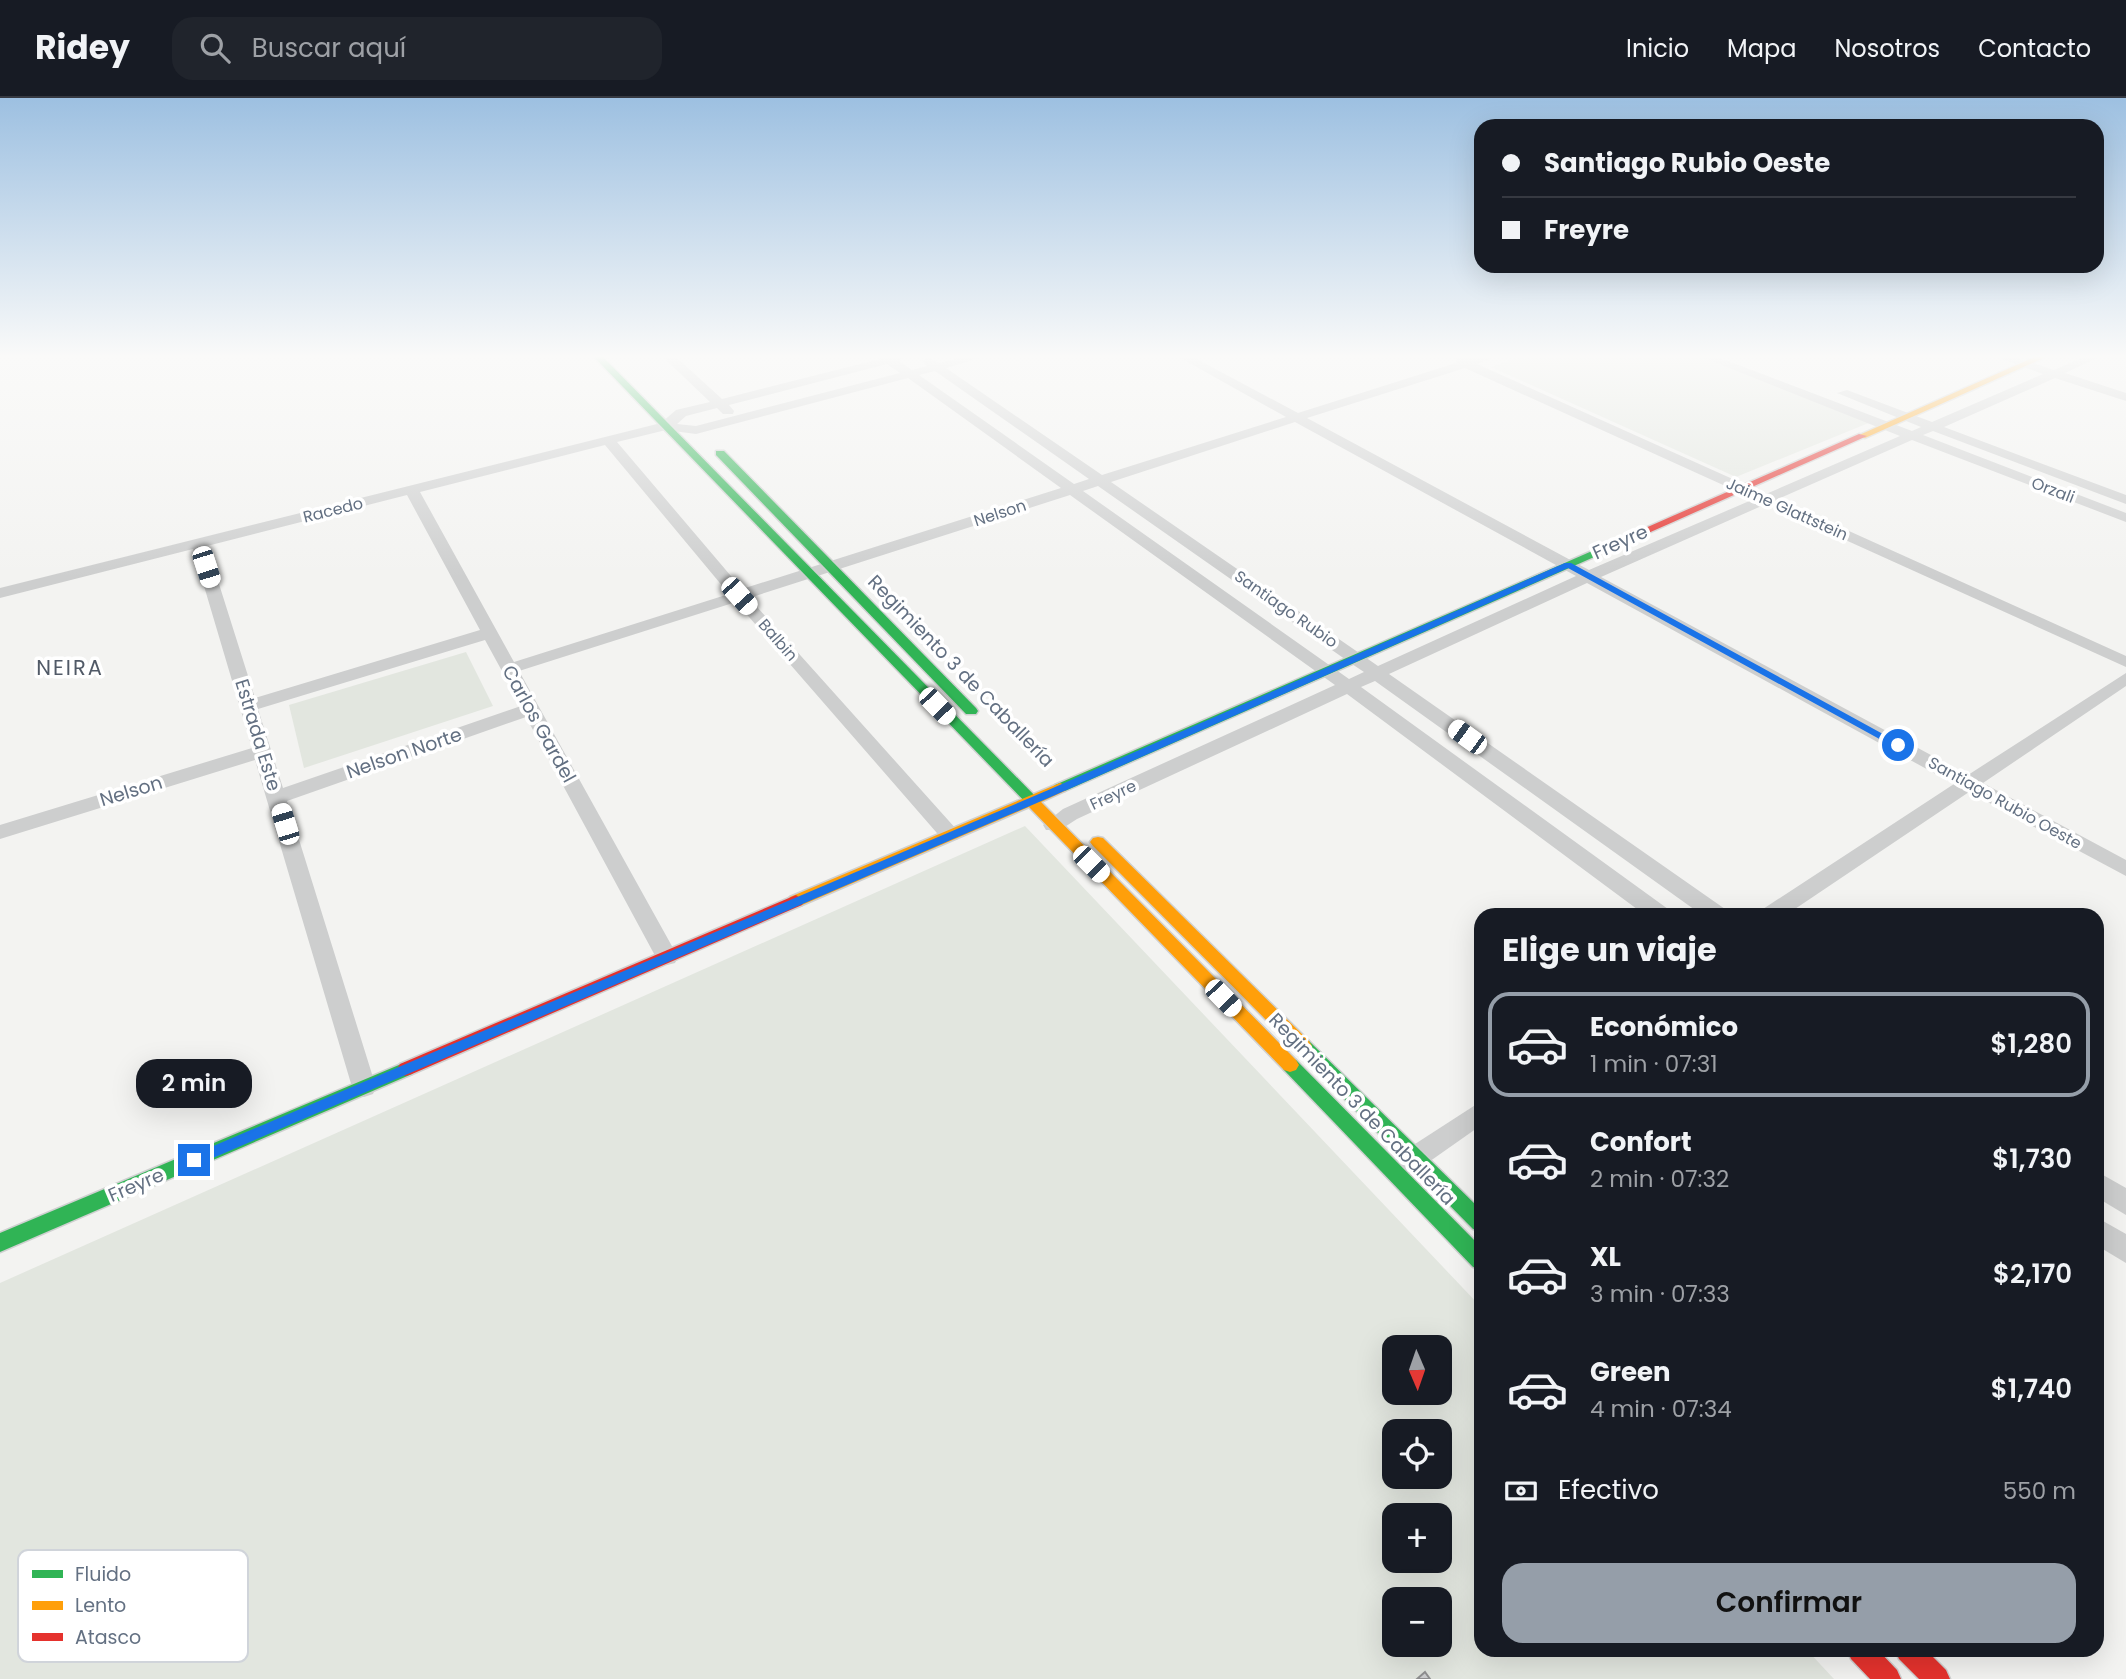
<!DOCTYPE html>
<html lang="es">
<head>
<meta charset="utf-8">
<style>
	body { margin:0; font-family:Poppins,sans-serif; background:#20242c; color:#f1f3f6; height:100vh; display:flex; flex-direction:column; font-size:26px; white-space:nowrap }
	* { box-sizing:border-box; margin:0 }
	p { font-size:23px; color:#9ea1a6 }
	.icon { flex:none; width:38px; height:38px; fill:none; stroke:currentColor; stroke-width:2; stroke-linecap:round; stroke-linejoin:round }
	.map { position:relative; flex:1; overflow:hidden }
	.sheet { position:absolute; left:1474px; top:810px; width:630px; height:749px; display:flex; flex-direction:column; background:#171b24; border-radius:21px; box-shadow:0 7px 28px #0002 }
	.sheet>* { flex:none }
	.top-card { position:absolute; left:1474px; top:21px; width:630px; height:154px; border-radius:21px; box-shadow:0 7px 28px #0002; display:grid; align-content:center; height:154px; padding:0 28px; background:#171b24 }
	.needle { width:46px; rotate:178deg }
	.fabs { position:absolute; left:1382px; top:1237px; display:grid; gap:14px }
	.fabs a { display:grid; place-items:center; width:70px; height:70px; border-radius:14px; background:#171b24; box-shadow:0 7px 28px #0002; font-size:35px }
	.end { position:absolute; width:32px; height:32px; margin:-16px; border:9px solid #1a73e8; background:#fff; box-shadow:0 0 0 4px #fff }
	.from { border-radius:50% }
	.bubble { position:absolute; height:49px; border-radius:21px; background:#171b24; box-shadow:0 7px 28px #0002; font-size:23px; font-weight:600; line-height:49px; text-align:center }
	.car { position:absolute; width:21px; height:42px; margin:-21px -10px; border-radius:9px; box-shadow:0 0 5px 2px #0007; background:linear-gradient(#fff 24%,#345 0 40%,#fff 0 76%,#345 0 86%,#fff 0) }
	.top-card b { display:flex; align-items:center; gap:24px; height:66px; font-size:26px }
	.top-card b+b { border-top:2px solid #363941 }
	.top-card i { width:18px; height:18px; background:#f1f3f6 }
	ul { padding:0; list-style:none }
	li { display:flex; align-items:center; gap:21px; height:105px; margin:0 14px 10px; padding:0 14px; border:4px solid transparent; border-radius:21px }
	li div { flex:1 }
	li b { display:block; font-size:26px }
	li em { font-style:normal; font-weight:600 }
	li.current { border-color:#959ea9 }
	li>.icon { width:63px; height:63px; stroke-width:1.5 }
	h2 { padding:0 28px; font-size:32px; line-height:84px }
	.pay { display:flex; align-items:center; gap:18px; height:77px; padding:0 28px; font-size:26px }
	.pay p { margin-inline-start:auto }
	.button { display:flex; gap:14px; margin-top:auto; padding:14px 28px }
	.button a { flex:1; height:80px; border-radius:21px; background:#959ea9; color:#111; font-size:28px; font-weight:600; line-height:80px; text-align:center }
	header { display:flex; align-items:center; gap:42px; box-sizing:border-box; height:98px; padding:0 35px; background:#171b24; border-bottom:2px solid #363941 }
	header strong { font-size:33px }
	nav { display:flex; gap:38px; margin-inline-start:auto; font-size:24px }
	.search { width:490px; height:63px; background:#20242c; display:flex; align-items:center; gap:18px; box-sizing:border-box; padding:0 24px; border-radius:21px; color:#9ea1a6; font-size:26px }
	.map>svg:first-child { display:block }
</style>
</head>
<body>
<header>
<strong>Ridey</strong>
<div class="search"><svg class="icon" aria-label="search" viewBox="0 0 24 24"><circle cx="10" cy="10" r="6"/><path d="M15 15l6 6"/></svg>Buscar aquí</div>
<nav><a>Inicio</a><a>Mapa</a><a>Nosotros</a><a>Contacto</a></nav>
</header>
<div class="map">
<svg width="2126" height="1581" viewBox="0 0 2126 1581">
	<rect width="100%" height="100%" fill="#f3f3f1"/>
	<g fill="#e2e6df" fill-rule="evenodd">
		<path d="M1523,258H1698L1871,324L1736,379L1491,269Z"/>
		<path d="M466,554L493,608L304,670L289,607Z"/>
		<path d="M1025,728L1480,1208V1552H1807L1834,1581H0V1185ZM1395,1250H1440V1295H1395ZM1395,1334H1440V1379H1395ZM1395,1418H1440V1463H1395ZM1395,1502H1440V1547H1395Z"/>
	</g>
	<path fill="#cdcecf" stroke="#909091" stroke-width="2" d="M1425,1574L1430,1581H1417Z"/>
	<g fill="none" stroke-linecap="round" stroke-linejoin="round">
		<defs>
			<g id="fast">
				<path d="M593,258H602L1040,703L1042,706L1040,709H1030Z"/>
				<path d="M716,353H724L976,610L978,613L976,616H966L716,357Z"/>
				<path d="M1615,443L1621,446L1619,448L1065,693H1055L1053,690L1055,687Z"/>
				<path d="M1303,941L1309,943L1480,1111V1133L1473,1131L1297,953L1294,948L1297,943Z"/>
				<path d="M1290,960L1296,962L1480,1148V1171L1473,1169L1284,972L1281,967L1284,962Z"/>
				<path d="M406,964L412,966L415,971L412,976L0,1154V1135Z"/>
			</g>
			<g id="slow">
				<path d="M2037,258H2048L1865,340L1857,338Z"/>
				<path d="M1060,685L1065,687L1067,690L1065,693L1041,704L1296,962L1299,967L1296,972L1290,974L1284,972L1029,709L802,807L796,809L788,803L790,799Z"/>
				<path d="M1098,739L1103,740L1309,943L1312,948L1309,953L1303,955L1297,953L1093,748L1090,744L1093,740Z"/>
			</g>
			<g id="jam">
				<path d="M1859,336L1867,338L1619,448L1609,446Z"/>
				<path d="M796,797L804,803L802,807L412,976L406,978L400,976L397,971L400,966Z"/>
				<path d="M1847,1552H1878L1897,1572L1901,1581H1870L1851,1561Z"/>
				<path d="M1895,1552H1926L1946,1572L1950,1581H1919L1899,1561Z"/>
			</g>
		</defs>
		<use href="#fast" stroke="#cfd0d0" stroke-width="3"/>
		<use href="#slow" stroke="#cfd0d0" stroke-width="3"/>
		<use href="#jam" stroke="#cfd0d0" stroke-width="3"/>
		<g fill="#cdcece" fill-rule="evenodd">
			<path d="M662,258H675L722,301L880,261L878,258H905L899,263L912,272L927,268L922,263L928,259L939,265L966,258H985L946,270L1102,377L1286,319L1177,258H1191L1298,315L1456,265V260L1496,258L1477,266L1766,396L1900,338L1699,258H1715L1912,333L1921,329L1837,295L1847,292L1932,324L2043,276L1994,258H2011L2054,272L2086,258H2101L2065,275L2126,295V303L2055,280L1944,329L2126,397V406L1933,333L1923,337L2126,415V424L1912,342L1778,401L2126,558V569L1766,406L1601,479L1968,677L2126,575V588L1983,685L2126,762V778L1969,694L1786,817H1760L1763,811L1954,686L1587,485L1389,576L1725,811L1728,817H1702L1375,583L1361,589L1668,811L1671,817H1645L1347,596L1077,721L1060,732H1046L1043,727L1063,711L1335,587L1070,397L749,500L957,732L960,737L957,742H943L736,504L519,573L678,859L675,865L667,867L659,865L526,619L287,703L376,989L373,996L364,999L355,996L352,989L255,662L0,741V727L252,650L193,451L0,500V490L661,325L676,312L710,304ZM887,266L900,275L696,328L677,326L686,318L717,310L723,316H733L734,313L729,307ZM1465,270L1754,401L1589,472L1307,320ZM935,273L1089,381L1074,386L919,277ZM908,280L1061,390L742,491L617,344L666,332L696,336ZM1295,324L1576,478L1378,568L1111,384ZM605,347L729,496L514,564L420,394ZM1098,388L1349,564L1364,574L1349,581L1083,393ZM407,397L480,532L255,600L207,448ZM485,542L521,608L283,690L258,611Z"/>
			<path d="M1480,1004V1028L1416,1073L1407,1076L1398,1073L1394,1065L1398,1057Z"/>
			<path d="M2096,1073L2126,1090V1117L2096,1099Z"/>
			<path d="M2096,1119L2126,1136V1165L2096,1147Z"/>
		</g>
		<use href="#fast" fill="#30b455" fill-rule="evenodd"/>
		<use href="#slow" fill="#ff9f0a" fill-rule="evenodd"/>
		<use href="#jam" fill="#e5322d" fill-rule="evenodd"/>
	</g>
	<linearGradient id="sky" x2="0" y2="1"><stop stop-color="#9dc0e1"/><stop offset="0.54" stop-color="#fafaf9"/><stop offset="1" stop-color="#fafaf9" stop-opacity="0"/></linearGradient>
	<rect width="2126" height="479" fill="url(#sky)"/>
	<path fill="#1a73e8" d="M1565,465H1571L1903,647L1894,649L1568,470L1053,698L199,1066L194,1068L187,1062L190,1058L1046,693Z"/>
	<g text-anchor="middle" dominant-baseline="central" stroke-width="7" stroke-linejoin="round" paint-order="stroke">
		<g font-size="16" fill="#637082" stroke="#fff">
			<text transform="translate(2053 392) rotate(21)">Orzali</text>
			<text transform="translate(1787 411) rotate(24)">Jaime Glattstein</text>
			<text transform="translate(333 412) rotate(-14)">Racedo</text>
			<text transform="translate(1000 415) rotate(-18)">Nelson</text>
			<text transform="translate(1286 511) rotate(35)">Santiago Rubio</text>
			<text transform="translate(778 542) rotate(49)">Balbin</text>
			<text transform="translate(1113 697) rotate(-25)">Freyre</text>
			<text transform="translate(2005 705) rotate(29)">Santiago Rubio Oeste</text>
		</g>
		<g font-size="19" fill="#637082" stroke="#fff">
			<text transform="translate(1620 444) rotate(-24)">Freyre</text>
			<text transform="translate(961 573) rotate(46)">Regimiento 3 de Caballería</text>
			<text transform="translate(539 626) rotate(61)">Carlos Gardel</text>
			<text transform="translate(258 637) rotate(73)">Estrada Este</text>
			<text transform="translate(404 655) rotate(-19)">Nelson Norte</text>
			<text transform="translate(131 693) rotate(-17)">Nelson</text>
			<text transform="translate(1362 1011) rotate(46)">Regimiento 3 de Caballería</text>
			<text transform="translate(136 1087) rotate(-23)">Freyre</text>
		</g>
		<g font-size="21" letter-spacing="2" fill="#515a67" stroke="#fff">
			<text x="70" y="569">NEIRA</text>
		</g>
	</g>
	<rect x="18" y="1452" width="230" height="112" rx="10" fill="#fff" stroke="#d0d4da" stroke-width="2"/>
	<rect x="32" y="1472" width="31" height="8" fill="#30b455"/>
	<rect x="32" y="1503" width="31" height="9" fill="#ff9f0a"/>
	<rect x="32" y="1535" width="31" height="8" fill="#e5322d"/>
	<g font-size="19" fill="#637082">
		<text x="75" y="1483">Fluido</text>
		<text x="75" y="1514">Lento</text>
		<text x="75" y="1546">Atasco</text>
	</g>
</svg>
<div class="fabs">
<a><svg class="needle" viewBox="-14 -14 28 28"><path d="M0-13l5 13h-10z" fill="#e53935"/><path d="M0 13l5-13h-10z" fill="#9ea1a6"/></svg></a>
<a><svg class="icon" aria-label="locate" viewBox="0 0 24 24"><circle cx="12" cy="12" r="6"/><path d="M12 2v4M12 18v4M2 12h4M18 12h4"/></svg></a>
<a>+</a>
<a>−</a>
</div>
<i class="end from" style="left:1898px;top:647px"></i>
<i class="end" style="left:194px;top:1062px"></i>
<div class="bubble" style="left:136px;top:961px;width:116px">2 min</div>
<i class="car" style="left:206px;top:469px;rotate:162deg"></i>
<i class="car" style="left:739px;top:498px;rotate:138deg"></i>
<i class="car" style="left:937px;top:608px;rotate:136deg"></i>
<i class="car" style="left:1467px;top:639px;rotate:306deg"></i>
<i class="car" style="left:285px;top:726px;rotate:343deg"></i>
<i class="car" style="left:1091px;top:766px;rotate:135deg"></i>
<i class="car" style="left:1223px;top:900px;rotate:136deg"></i>
<div class="top-card">
<b><i class="from"></i>Santiago Rubio Oeste</b>
<b><i></i>Freyre</b>
</div>
<section class="sheet">
<h2>Elige un viaje</h2>
<ul>
<li class="current"><svg class="icon" aria-label="car" viewBox="0 0 24 24"><path d="M5 17H2v-5l4-1 3-4h7l3 4 3 1v5h-3M9 17h6M6 11h13"/><circle cx="7" cy="17" r="2"/><circle cx="17" cy="17" r="2"/></svg><div><b>Económico</b><p>1 min · 07:31</p></div><em>$1,280</em></li>
<li><svg class="icon" aria-label="car" viewBox="0 0 24 24"><path d="M5 17H2v-5l4-1 3-4h7l3 4 3 1v5h-3M9 17h6M6 11h13"/><circle cx="7" cy="17" r="2"/><circle cx="17" cy="17" r="2"/></svg><div><b>Confort</b><p>2 min · 07:32</p></div><em>$1,730</em></li>
<li><svg class="icon" aria-label="car" viewBox="0 0 24 24"><path d="M5 17H2v-5l4-1 3-4h7l3 4 3 1v5h-3M9 17h6M6 11h13"/><circle cx="7" cy="17" r="2"/><circle cx="17" cy="17" r="2"/></svg><div><b>XL</b><p>3 min · 07:33</p></div><em>$2,170</em></li>
<li><svg class="icon" aria-label="car" viewBox="0 0 24 24"><path d="M5 17H2v-5l4-1 3-4h7l3 4 3 1v5h-3M9 17h6M6 11h13"/><circle cx="7" cy="17" r="2"/><circle cx="17" cy="17" r="2"/></svg><div><b>Green</b><p>4 min · 07:34</p></div><em>$1,740</em></li>
</ul>
<div class="pay"><svg class="icon" aria-label="cash" viewBox="0 0 24 24"><path d="M3 7h18v10H3z"/><circle cx="12" cy="12" r="2"/></svg>Efectivo<p>550 m</p></div>
<div class="button"><a>Confirmar</a></div>
</section>
</div>
</body>
</html>
